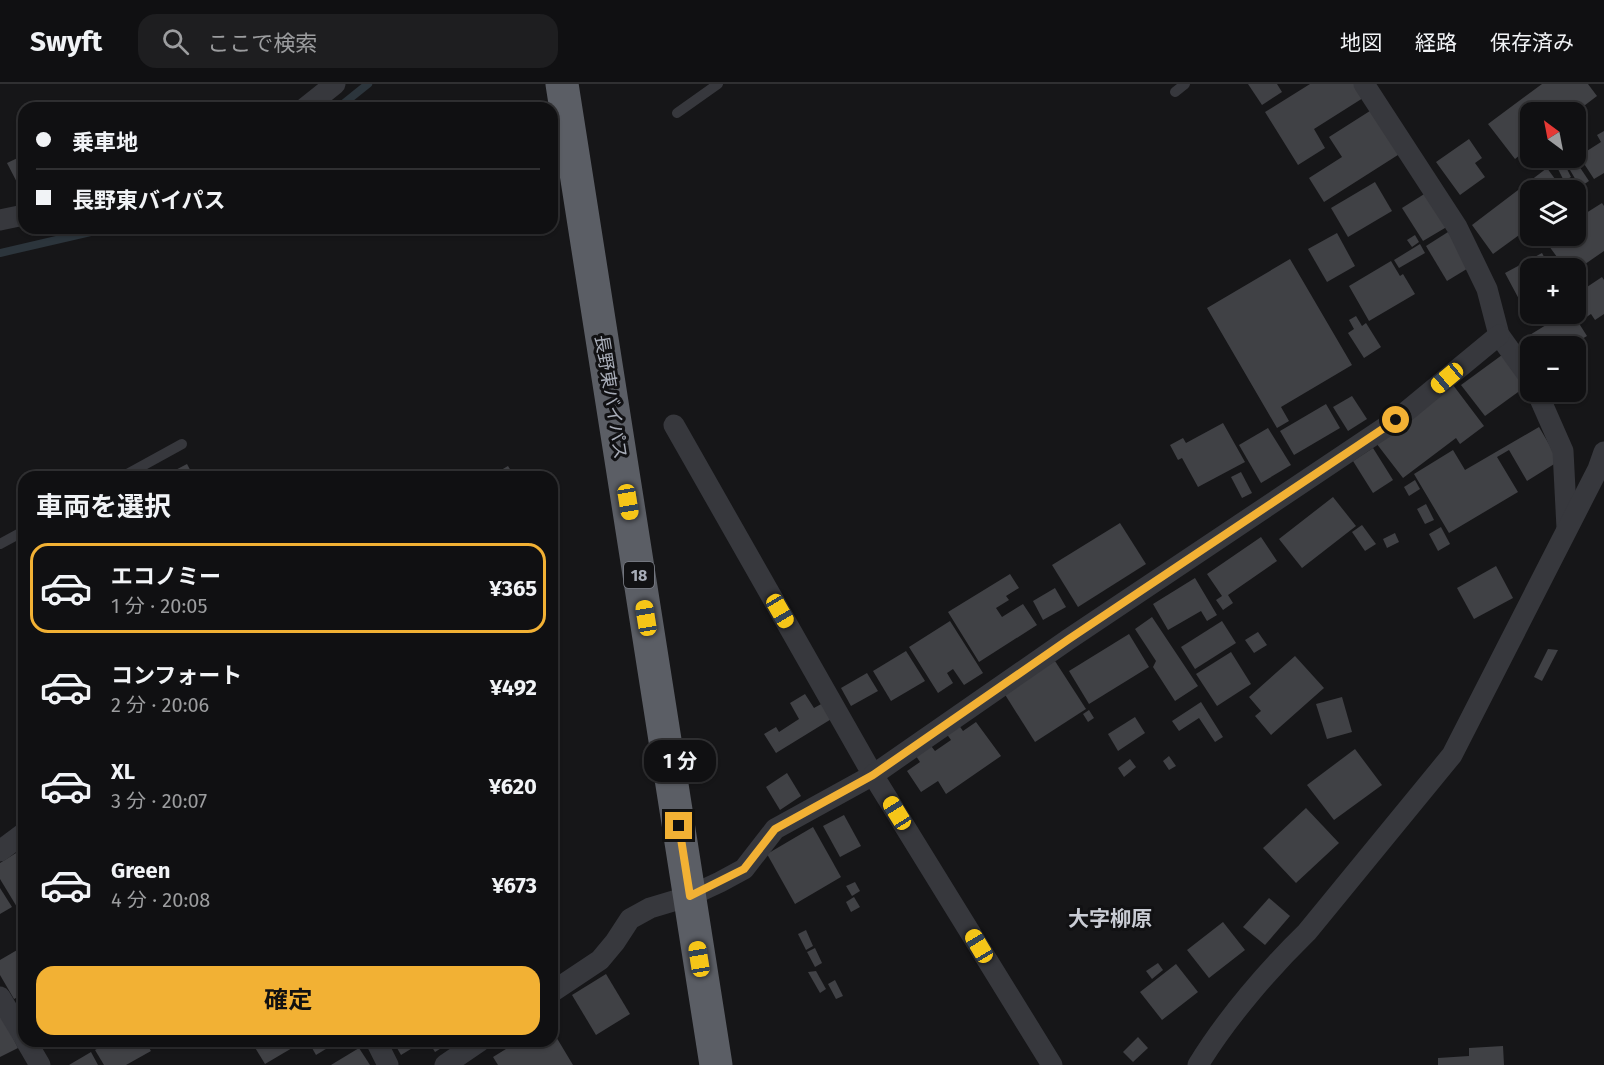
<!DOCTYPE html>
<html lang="ja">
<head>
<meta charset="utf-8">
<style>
	body { margin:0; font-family:"Fira Sans","Noto Sans JP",sans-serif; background:#1e1e20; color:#f1f3f6; height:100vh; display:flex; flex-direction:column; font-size:22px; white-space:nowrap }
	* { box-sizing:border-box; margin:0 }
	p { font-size:20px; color:#9c9d9f }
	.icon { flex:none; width:33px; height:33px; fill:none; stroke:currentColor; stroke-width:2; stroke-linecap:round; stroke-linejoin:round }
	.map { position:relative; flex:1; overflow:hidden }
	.sheet { position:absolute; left:18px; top:387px; width:540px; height:576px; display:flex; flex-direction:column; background:#101012; border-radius:18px; box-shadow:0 2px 4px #0004,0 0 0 2px #303032 }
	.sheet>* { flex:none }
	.banner { position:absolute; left:18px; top:18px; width:540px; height:132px; border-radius:18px; box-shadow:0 2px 4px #0004,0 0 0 2px #303032; display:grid; align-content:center; height:132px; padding:0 18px; background:#101012 }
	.needle { width:39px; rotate:328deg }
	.buttons { position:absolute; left:1520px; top:18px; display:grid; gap:12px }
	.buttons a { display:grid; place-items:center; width:66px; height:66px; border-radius:12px; background:#101012; box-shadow:0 2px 4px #0004,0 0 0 2px #303032; font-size:30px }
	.end { position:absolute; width:27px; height:27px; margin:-14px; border:8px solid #f2b134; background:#111; box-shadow:0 0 0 3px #111 }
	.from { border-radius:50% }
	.bubble { position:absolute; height:42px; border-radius:18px; background:#101012; box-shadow:0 2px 4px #0004,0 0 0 2px #303032; font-size:20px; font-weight:700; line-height:42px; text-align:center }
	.car { position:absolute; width:18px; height:36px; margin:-18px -9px; border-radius:8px; box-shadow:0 0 4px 2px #0007; background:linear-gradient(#f5c518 24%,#345 0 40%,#f5c518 0 76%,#345 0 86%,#f5c518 0) }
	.banner b { display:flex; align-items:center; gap:21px; height:57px; font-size:22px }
	.banner b+b { border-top:2px solid #303032 }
	.banner i { width:15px; height:15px; background:#f1f3f6 }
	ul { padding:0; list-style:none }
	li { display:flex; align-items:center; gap:18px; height:90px; margin:0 12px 9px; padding:0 6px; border:3px solid transparent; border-radius:18px }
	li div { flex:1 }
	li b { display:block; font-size:22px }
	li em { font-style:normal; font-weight:700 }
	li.on { border-color:#f2b134 }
	li>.icon { width:54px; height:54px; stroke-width:1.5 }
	h2 { padding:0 18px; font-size:27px; line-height:72px }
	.primary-button { display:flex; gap:12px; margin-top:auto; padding:12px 18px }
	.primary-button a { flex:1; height:69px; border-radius:18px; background:#f2b134; color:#111; font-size:24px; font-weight:700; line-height:69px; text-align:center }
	header { display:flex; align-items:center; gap:36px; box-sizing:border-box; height:84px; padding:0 30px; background:#101012; border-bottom:2px solid #303032 }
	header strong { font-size:28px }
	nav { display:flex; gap:33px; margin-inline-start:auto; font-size:21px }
	.search { width:420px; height:54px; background:#1e1e20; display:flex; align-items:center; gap:15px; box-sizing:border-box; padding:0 21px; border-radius:18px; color:#9c9d9f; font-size:22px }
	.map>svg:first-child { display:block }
</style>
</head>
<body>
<header>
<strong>Swyft</strong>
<div class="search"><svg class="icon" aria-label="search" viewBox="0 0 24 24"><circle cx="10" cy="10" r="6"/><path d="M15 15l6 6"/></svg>ここで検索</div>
<nav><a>地図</a><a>経路</a><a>保存済み</a></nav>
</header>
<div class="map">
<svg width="1604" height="981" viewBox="0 0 1604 981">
	<rect width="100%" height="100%" fill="#161618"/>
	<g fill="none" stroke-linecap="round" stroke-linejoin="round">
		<g stroke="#2c353c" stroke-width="8">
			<path d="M338,24L368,0"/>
			<path d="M0,169L108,144"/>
		</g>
	</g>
	<g fill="#404145">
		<path d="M1248,0H1277L1282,8L1262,21Z"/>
		<path d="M1310,0H1355L1363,14L1314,45L1325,64L1298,81L1265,28Z"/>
		<path d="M1542,0H1588L1597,12L1576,28H1530V63L1515,75L1488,40Z"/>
		<path d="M1373,25L1401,69L1324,118L1309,94L1342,73L1329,53Z"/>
		<path d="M1604,47V89L1594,95L1579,72L1601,58L1597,51Z"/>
		<path d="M1469,55L1482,74L1475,79L1485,93L1460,111L1436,78Z"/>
		<path d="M24,71V112L7,79Z"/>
		<path d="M1575,76L1589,97L1580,103L1567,81Z"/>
		<path d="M1565,81L1571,93L1564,97L1558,85Z"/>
		<path d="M1547,84L1563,106H1530V143L1493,170L1472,141Z"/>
		<path d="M1375,98L1392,127L1348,153L1331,124Z"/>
		<path d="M1429,107L1450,141L1423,157L1402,124Z"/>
		<path d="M1602,119L1604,122V167L1575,187V184H1565L1549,162L1565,152H1575V136Z"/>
		<path d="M1448,148L1470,183L1447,197L1426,162Z"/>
		<path d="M1337,149L1355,182L1327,198L1308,165Z"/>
		<path d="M1415,151L1419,158L1412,163L1407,156Z"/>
		<path d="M1420,160L1425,169L1399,184L1394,176Z"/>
		<path d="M1542,169L1550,184H1530V228L1527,230L1505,189Z"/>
		<path d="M1290,175L1352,281L1281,323L1289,337L1277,344L1207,224Z"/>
		<path d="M1391,177L1400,192L1403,190L1415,210L1369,237L1349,202Z"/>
		<path d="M1602,193L1604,196V230L1595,236L1591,230L1585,234L1575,219V211Z"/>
		<path d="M1564,230H1573L1587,252L1570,262H1530V266L1523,255Z"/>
		<path d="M1356,232L1362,242L1366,239L1381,263L1364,274L1348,249L1354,245L1349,236Z"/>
		<path d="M1502,271L1525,303L1485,332L1461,301Z"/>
		<path d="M1450,297L1484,342L1460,360L1456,354L1403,394L1373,355Z"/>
		<path d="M1352,312L1367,335L1348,347L1333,323Z"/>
		<path d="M1326,320L1340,344L1294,371L1280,347Z"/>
		<path d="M1223,339L1245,378L1198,403L1182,374L1178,376L1170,361L1183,354L1186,359Z"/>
		<path d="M1539,343L1559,377L1527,397L1509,366L1497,373L1518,408L1449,449L1414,390L1453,366L1465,386Z"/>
		<path d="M1268,344L1291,381L1261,399L1239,361Z"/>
		<path d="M1373,364L1393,396L1373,409L1353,377Z"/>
		<path d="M187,380L194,393H162Z"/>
		<path d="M508,382L515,393H489Z"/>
		<path d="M1241,388L1252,409L1242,414L1231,393Z"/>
		<path d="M1415,396L1420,405L1409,412L1404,403Z"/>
		<path d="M1333,413L1356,442L1302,484L1279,455Z"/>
		<path d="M1426,420L1434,436L1425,440L1417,425Z"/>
		<path d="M1120,439L1146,480L1078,523L1052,481Z"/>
		<path d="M1362,441L1376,460L1365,467L1352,448Z"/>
		<path d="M1441,443L1450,460L1438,467L1429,450Z"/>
		<path d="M1395,449L1399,458L1387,464L1383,455Z"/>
		<path d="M1261,453L1277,477L1228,511L1233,519L1223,526L1216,516L1222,512L1207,490Z"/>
		<path d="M1496,482L1513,514L1474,535L1457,504Z"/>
		<path d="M1010,490L1019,504L1006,512L1009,516L996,524L1002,533L1023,520L1037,541L979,578L948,528Z"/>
		<path d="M1195,494L1217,531L1207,537L1201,527L1168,546L1153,520Z"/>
		<path d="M1055,504L1066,523L1043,536L1033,517Z"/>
		<path d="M1152,533L1198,602L1175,617L1153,583L1156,577L1135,545Z"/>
		<path d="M950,537L983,589L964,601L953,585L947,589L953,599L938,609L909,563Z"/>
		<path d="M1222,537L1236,559L1195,585L1181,563Z"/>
		<path d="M1258,548L1267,561L1254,569L1245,556Z"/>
		<path d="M1129,550L1149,583L1089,620L1069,587Z"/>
		<path d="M1548,565L1558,566L1542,597L1534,593Z"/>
		<path d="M906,567L925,597L891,617L873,587Z"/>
		<path d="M1231,568L1251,600L1217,622L1196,590Z"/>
		<path d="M1295,572L1324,604L1271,651L1255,632L1261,627L1249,613Z"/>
		<path d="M1055,577L1086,625L1035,658L1004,609Z"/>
		<path d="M867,589L878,607L851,622L841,604Z"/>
		<path d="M805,610L814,624L823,619L833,634L776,669L764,650L776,643L779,648L799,635L790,619Z"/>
		<path d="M1342,613L1352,648L1327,655L1316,620Z"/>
		<path d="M1201,618L1223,653L1215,658L1199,634L1179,647L1172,637Z"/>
		<path d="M1089,626L1094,634L1088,638L1083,630Z"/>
		<path d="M1135,633L1145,649L1118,667L1108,650Z"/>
		<path d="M976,638L1001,672L946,710L938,697L921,708L907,687L920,678L916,672L931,662L935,667L951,656L946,649L958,640L963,647Z"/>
		<path d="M1355,665L1382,701L1334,736L1307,701Z"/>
		<path d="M1169,672L1176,682L1169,686L1163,677Z"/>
		<path d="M1130,675L1136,683L1124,693L1118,684Z"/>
		<path d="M787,689L801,712L780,726L766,703Z"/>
		<path d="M1306,724L1339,759L1296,799L1263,764Z"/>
		<path d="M844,731L861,762L840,773L823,742Z"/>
		<path d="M813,743L841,793L795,820L767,770Z"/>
		<path d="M24,764V825L20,828L0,795V779Z"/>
		<path d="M855,798L860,807L852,812L846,802Z"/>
		<path d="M0,804L12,823L0,830Z"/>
		<path d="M854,813L860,823L851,828L846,818Z"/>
		<path d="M1269,814L1290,832L1265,861L1243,843Z"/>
		<path d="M1223,838L1245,866L1209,894L1187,866Z"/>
		<path d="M806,846L813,862L806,866L798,850Z"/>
		<path d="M24,862V910L14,915L0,891V876Z"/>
		<path d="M815,864L822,879L815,883L807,868Z"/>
		<path d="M1158,879L1163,886L1152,895L1146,887Z"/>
		<path d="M1176,880L1198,908L1162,936L1140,908Z"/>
		<path d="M816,887L826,905L820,909L808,888Z"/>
		<path d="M606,890L630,930L596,951L572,911Z"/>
		<path d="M835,896L843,912L836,915L828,900Z"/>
		<path d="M0,927L18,964L0,973Z"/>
		<path d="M552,946L573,981H498L493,973L519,957H552Z"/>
		<path d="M1138,953L1148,964L1133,978L1123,968Z"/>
		<path d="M44,957H62L49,965Z"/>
		<path d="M110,957H145L151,967L126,981H104L95,966Z"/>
		<path d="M251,957H304L265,980Z"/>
		<path d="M308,957H339L316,971Z"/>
		<path d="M393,957H424L401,971Z"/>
		<path d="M428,957H447L448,960L435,968Z"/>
		<path d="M1503,962L1504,981H1438V974L1469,972V964Z"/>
		<path d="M359,964L370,981H331Z"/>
		<path d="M91,968L98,981H69Z"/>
	</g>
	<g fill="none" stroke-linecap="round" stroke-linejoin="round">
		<g stroke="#37383d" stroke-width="10">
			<path d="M1175,8L1185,0"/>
			<path d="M677,29L718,0"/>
			<path d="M122,393L182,360"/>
			<path d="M0,460L24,447"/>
		</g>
		<g stroke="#37383d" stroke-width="21">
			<path d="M1364,0L1457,143L1487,205L1499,251L1530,294"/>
			<path d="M305,24L335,0"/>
			<path d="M0,136L24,131"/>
			<path d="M1537,308L1563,367L1567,444"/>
			<path d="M0,767L24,749"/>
			<path d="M552,908L600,876L615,858L630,835L650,824L690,812L720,798L744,785L775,745L873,691L674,341"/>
			<path d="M0,913L24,953"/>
			<path d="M26,957L40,981"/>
			<path d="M376,957L388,981"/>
			<path d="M445,981L480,957"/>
			<path d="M1052,981L873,691L1069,555L1396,336L1499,251"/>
			<path d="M1198,981C1226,935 1268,886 1307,848L1452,671L1598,385L1604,368"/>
		</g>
		<path stroke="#5b5e65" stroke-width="33" d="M562,0L716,981"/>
	</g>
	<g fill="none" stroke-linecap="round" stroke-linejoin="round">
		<path stroke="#f2b134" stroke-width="8" d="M679,742L690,812L744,785L775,745L873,691L1069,555L1396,336"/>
	</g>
	<g text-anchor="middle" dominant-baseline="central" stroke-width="6" stroke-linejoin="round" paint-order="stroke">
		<rect fill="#111113" stroke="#7b7e86" stroke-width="1.5" x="624" y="478" width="30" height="26" rx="4.5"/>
		<g font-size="16" font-weight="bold" fill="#a8adb8">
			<text x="639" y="491">18</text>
		</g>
		<g font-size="18" fill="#a8adb8" stroke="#111113">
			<text transform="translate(611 313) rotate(81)">長野東バイパス</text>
		</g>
		<g font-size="21" font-weight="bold" fill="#c9ccd4" stroke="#111113">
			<text x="1110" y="835">大字柳原</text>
		</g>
	</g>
</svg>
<div class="buttons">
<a><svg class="needle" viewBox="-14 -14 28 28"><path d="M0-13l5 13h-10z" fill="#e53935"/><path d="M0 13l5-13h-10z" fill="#9c9d9f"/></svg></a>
<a><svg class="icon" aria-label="layers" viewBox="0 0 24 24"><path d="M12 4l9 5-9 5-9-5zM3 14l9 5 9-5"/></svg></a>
<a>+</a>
<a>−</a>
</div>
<i class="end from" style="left:1396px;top:336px"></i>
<i class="end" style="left:679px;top:742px"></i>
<div class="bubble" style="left:644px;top:656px;width:72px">1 分</div>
<i class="car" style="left:1447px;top:294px;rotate:230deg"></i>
<i class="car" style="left:628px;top:418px;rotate:171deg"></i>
<i class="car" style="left:780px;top:527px;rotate:150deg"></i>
<i class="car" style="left:646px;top:534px;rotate:351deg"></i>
<i class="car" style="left:897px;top:729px;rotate:328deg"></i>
<i class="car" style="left:979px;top:862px;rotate:329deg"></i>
<i class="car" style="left:699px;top:875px;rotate:351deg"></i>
<div class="banner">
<b><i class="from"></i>乗車地</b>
<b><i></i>長野東バイパス</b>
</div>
<section class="sheet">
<h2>車両を選択</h2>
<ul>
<li class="on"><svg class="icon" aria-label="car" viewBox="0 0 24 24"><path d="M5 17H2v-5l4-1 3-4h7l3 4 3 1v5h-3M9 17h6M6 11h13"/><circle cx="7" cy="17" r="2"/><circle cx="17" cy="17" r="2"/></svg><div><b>エコノミー</b><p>1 分 · 20:05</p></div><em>¥365</em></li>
<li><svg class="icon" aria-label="car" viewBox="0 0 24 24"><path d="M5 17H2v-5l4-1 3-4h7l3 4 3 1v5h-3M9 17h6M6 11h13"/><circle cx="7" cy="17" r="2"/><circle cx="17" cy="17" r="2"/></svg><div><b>コンフォート</b><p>2 分 · 20:06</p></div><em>¥492</em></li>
<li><svg class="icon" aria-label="car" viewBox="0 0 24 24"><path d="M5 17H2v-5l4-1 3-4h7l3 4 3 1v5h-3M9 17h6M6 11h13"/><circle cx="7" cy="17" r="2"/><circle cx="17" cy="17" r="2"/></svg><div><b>XL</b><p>3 分 · 20:07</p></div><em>¥620</em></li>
<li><svg class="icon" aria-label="car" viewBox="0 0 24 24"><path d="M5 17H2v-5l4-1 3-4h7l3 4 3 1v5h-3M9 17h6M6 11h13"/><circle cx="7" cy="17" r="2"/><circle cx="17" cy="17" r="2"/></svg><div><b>Green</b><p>4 分 · 20:08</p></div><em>¥673</em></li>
</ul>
<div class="primary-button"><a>確定</a></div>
</section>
</div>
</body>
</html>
